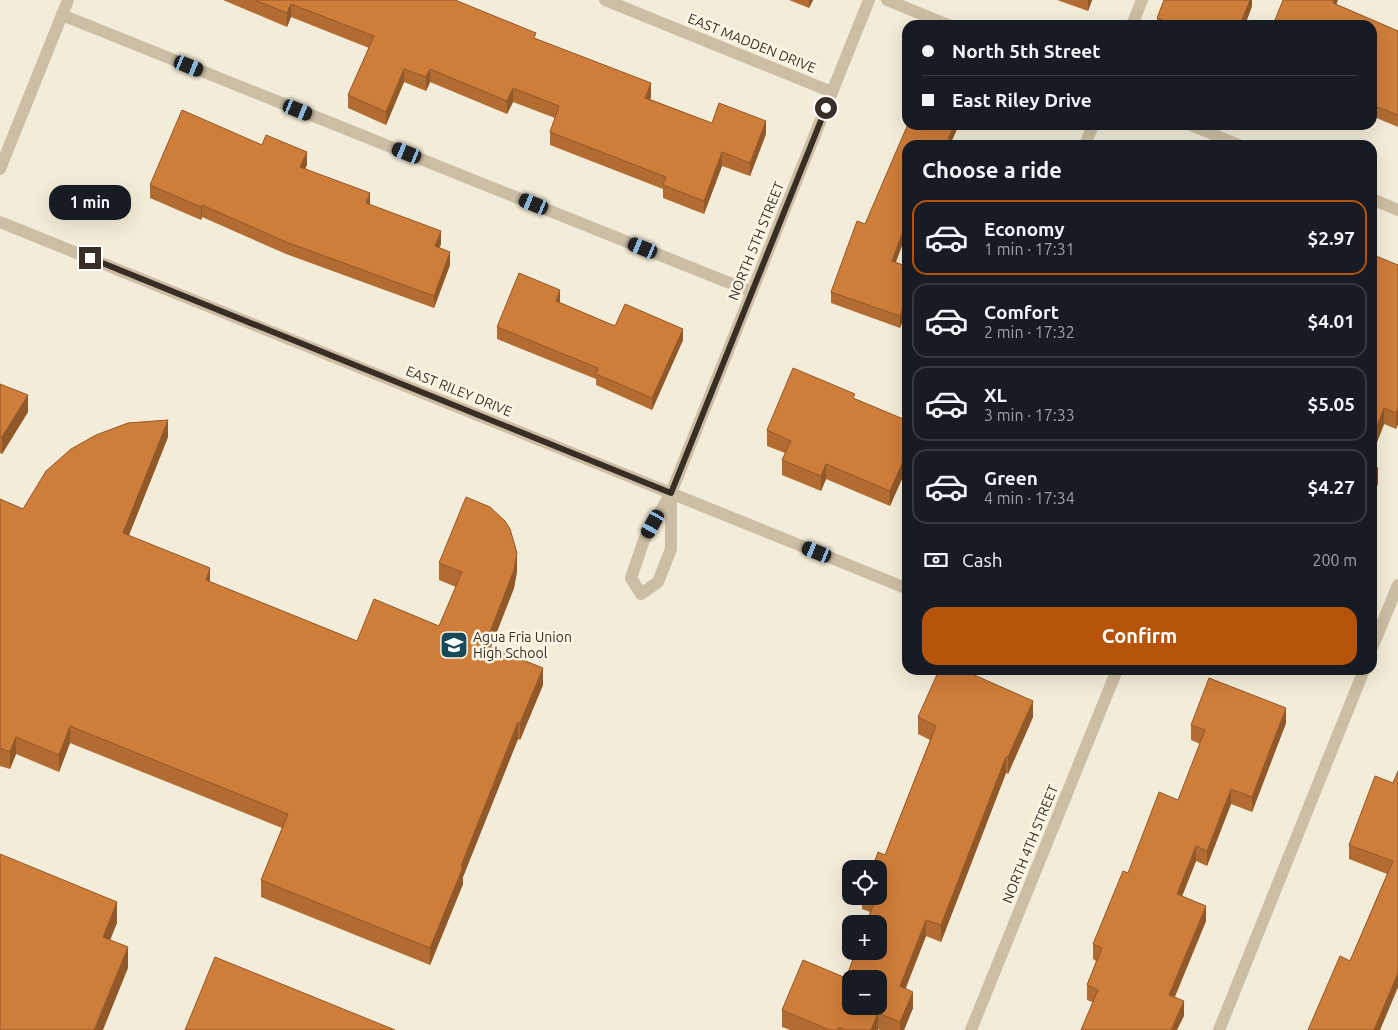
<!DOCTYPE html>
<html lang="en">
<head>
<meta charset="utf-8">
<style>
	body { margin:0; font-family:Ubuntu,sans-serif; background:#20242c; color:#f1f3f6; height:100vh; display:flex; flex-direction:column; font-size:19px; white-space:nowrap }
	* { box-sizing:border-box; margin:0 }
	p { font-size:16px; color:#9ea1a6 }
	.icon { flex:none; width:28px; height:28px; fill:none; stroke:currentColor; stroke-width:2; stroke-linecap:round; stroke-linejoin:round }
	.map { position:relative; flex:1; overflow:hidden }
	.sheet { position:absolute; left:902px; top:140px; width:475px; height:535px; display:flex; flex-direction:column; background:#171b24; border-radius:15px; box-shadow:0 5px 20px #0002 }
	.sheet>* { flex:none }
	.banner { position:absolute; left:902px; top:20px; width:475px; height:110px; border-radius:15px; box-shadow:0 5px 20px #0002; display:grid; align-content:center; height:110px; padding:0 20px; background:#171b24 }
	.controls { position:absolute; left:842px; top:860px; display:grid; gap:10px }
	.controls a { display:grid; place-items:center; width:45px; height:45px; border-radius:10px; background:#171b24; box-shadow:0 5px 20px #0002; font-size:25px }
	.end { position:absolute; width:22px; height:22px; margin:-11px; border:6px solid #372f26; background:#fff; box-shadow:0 0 0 2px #fff }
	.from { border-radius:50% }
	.bubble { position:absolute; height:35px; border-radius:15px; background:#171b24; box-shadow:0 5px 20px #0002; font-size:16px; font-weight:700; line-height:35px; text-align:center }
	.car { position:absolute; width:15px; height:30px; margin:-15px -8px; border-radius:6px; box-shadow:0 0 4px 1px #0007; background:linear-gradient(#222 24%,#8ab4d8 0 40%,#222 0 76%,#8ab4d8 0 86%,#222 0) }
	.banner b { display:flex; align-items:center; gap:18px; height:48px; font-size:19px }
	.banner b+b { border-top:1px solid #363941 }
	.banner i { width:12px; height:12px; background:#f1f3f6 }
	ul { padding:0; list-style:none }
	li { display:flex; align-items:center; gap:15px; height:75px; margin:0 10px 8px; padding:0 10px; border:2px solid #363941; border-radius:15px }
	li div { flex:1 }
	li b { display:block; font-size:19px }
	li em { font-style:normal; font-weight:700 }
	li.selected { border-color:#b45309 }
	li>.icon { width:45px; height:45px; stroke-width:1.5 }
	h2 { padding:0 20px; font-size:22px; line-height:60px }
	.pay { display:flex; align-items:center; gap:12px; height:55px; padding:0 20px; font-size:19px }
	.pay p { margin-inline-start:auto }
	.button { display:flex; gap:10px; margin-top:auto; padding:10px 20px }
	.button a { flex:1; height:58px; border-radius:15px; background:#b45309; color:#fff; font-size:20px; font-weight:700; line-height:58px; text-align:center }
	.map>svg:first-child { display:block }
</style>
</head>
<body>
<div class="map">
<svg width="1398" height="1030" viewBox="0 0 1398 1030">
	<rect width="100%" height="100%" fill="#f3ecd8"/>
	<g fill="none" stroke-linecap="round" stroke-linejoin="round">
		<g stroke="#ccbea4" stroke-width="12">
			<path d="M62,15L752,292"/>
			<path d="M1132,25L1142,0"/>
			<path d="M1085,145L1093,125"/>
			<path d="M671,493V549L658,582L641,594L631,578L644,540Z"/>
			<path d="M1372,648L1398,585"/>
			<path d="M1219,1030L1364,670"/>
		</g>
		<g stroke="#ccbea4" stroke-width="12">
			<path d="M605,0L832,92"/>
			<path d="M887,0L948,25"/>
			<path d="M1191,125L1239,145"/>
			<path d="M0,169L68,0"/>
			<path d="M1372,199L1398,210"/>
			<path d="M0,222L908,589"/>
			<path d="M671,493L869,0"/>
			<path d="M971,1030L1117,670"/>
		</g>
	</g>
	<g fill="#b26c32">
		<path d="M223,0H455L536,39L651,97L650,99L712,123L766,134L750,176L722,166L704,214L663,198V189L550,145V132L555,118L513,102L507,114L430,82L426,91L404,82L386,125L348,108V95L369,48L291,17L287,27Z"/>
		<path d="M789,0H813L809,8Z"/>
		<path d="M1057,0H1092L1088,11Z"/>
		<path d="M1252,0V6L1245,25H1157V18Z"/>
		<path d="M1336,4L1398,31V127L1372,116V25Z"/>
		<path d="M908,145V229L896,262L908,267V306L900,328L831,303V292Z"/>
		<path d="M307,165L305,168L441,244L439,248L450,265L434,308L286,254L202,217L201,220L150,198V185Z"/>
		<path d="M1398,265V424L1396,429L1384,424L1372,455Z"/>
		<path d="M560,302V303L615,326L683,340L652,410L596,385V379L497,339V327Z"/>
		<path d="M0,384L28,412L2,454L0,453Z"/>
		<path d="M855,399L908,421V465L890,506L826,479L821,491L782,475V460L785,453L767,446V430Z"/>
		<path d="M168,437L129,535L210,582L357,641L439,626L456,587L439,580V563L517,571L514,588L491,647L543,685L520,740L518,739L463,877V884L430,965L261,897V880L282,828L70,743L59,772L16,754L10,769L0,766V499L23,509Z"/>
		<path d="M918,717H1033L1008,774L1006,773L941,942L926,936L905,989L913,1008L904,1030H880L878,1029V1030H790L782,1027V1010L846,978L870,912L862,909V896H879L885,855L930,740L918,734Z"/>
		<path d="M1286,723L1252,812L1231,804L1207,866L1196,861L1182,896L1206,921L1175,997L1184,1016L1092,1002L1087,1000V985L1096,961L1093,959V944L1128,873L1178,800L1200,744L1191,740V725Z"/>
		<path d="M1398,771V987L1380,1030H1308L1350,961L1387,874L1349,859V845L1393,783Z"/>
	</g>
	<g fill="#915829">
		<path d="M809,0H813L809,8Z"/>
		<path d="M1088,0H1092L1088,11Z"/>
		<path d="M1250,0H1252V6L1245,25H1240Z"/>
		<path d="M1334,0H1338L1333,14V3Z"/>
		<path d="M291,4V17L287,27V13Z"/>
		<path d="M404,69V82L386,125V112Z"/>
		<path d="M430,69V82L426,91V77Z"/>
		<path d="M651,83V97L645,111V98Z"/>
		<path d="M513,88V102L507,114V101Z"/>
		<path d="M766,121V134L750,176V163Z"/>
		<path d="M954,125H959L950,145L948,139Z"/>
		<path d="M307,152V165L300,179V167Z"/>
		<path d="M722,152V166L704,214V201Z"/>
		<path d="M370,193V206L366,203Z"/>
		<path d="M202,205V217L201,220V207Z"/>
		<path d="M908,218V229L892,272V261Z"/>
		<path d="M441,231V244L435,259V246Z"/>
		<path d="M450,252V265L434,308V296Z"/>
		<path d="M560,290V302L556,312V301Z"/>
		<path d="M908,295V306L900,328V316Z"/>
		<path d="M683,329V340L652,410V398Z"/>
		<path d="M28,395V412L2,454V437Z"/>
		<path d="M1384,408V424L1372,455V439Z"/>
		<path d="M1398,408V424L1396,429V413Z"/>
		<path d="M168,420V437L123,550V533Z"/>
		<path d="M908,450V465L890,506V491Z"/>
		<path d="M826,464V479L821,491V476Z"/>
		<path d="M1378,468V484L1372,498V482Z"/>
		<path d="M517,553V571L514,588L485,662V645Z"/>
		<path d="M210,568V585L206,580Z"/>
		<path d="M543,668V685L520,740V723Z"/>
		<path d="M1033,701V717L1008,774V757Z"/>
		<path d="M1286,708V723L1252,812V797Z"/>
		<path d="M518,722V739L463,877V884L430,965V948L461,866Z"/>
		<path d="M70,726V743L59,772V755Z"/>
		<path d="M16,737V754L10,769V752Z"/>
		<path d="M1006,757V773L941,942V925Z"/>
		<path d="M1231,789V804L1207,866V851Z"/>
		<path d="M1196,846V861L1177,909V894Z"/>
		<path d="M117,902V923L103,958V937Z"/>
		<path d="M1206,906V921L1169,1010V995Z"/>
		<path d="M926,920V936L900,1003V986Z"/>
		<path d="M128,947V968L103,1030H94Z"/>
		<path d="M1398,973V987L1380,1030H1374Z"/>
		<path d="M913,992V1008L904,1030H900V1022Z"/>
		<path d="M1184,1001V1016L1177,1030H1171Z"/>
		<path d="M878,1013V1030H871Z"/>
	</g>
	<g fill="#cf7d3a" stroke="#915829" fill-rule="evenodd">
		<path d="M255,0H455L536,33L534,38L651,83L645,98L712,123L719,103L766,121L750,163L722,152L704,201L663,185L666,177L550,132L559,106L513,88L507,101L430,69L426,77L404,69L386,112L348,95L374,36L291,4L287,13Z"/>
		<path d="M1164,0H1250L1240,25H1176L1157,18Z"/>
		<path d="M1283,0H1334L1333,3L1398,31V115L1372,105V25H1273Z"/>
		<path d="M182,110L262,145L266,135L307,152L300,167L370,193L366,203L441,231L435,246L450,252L434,296L286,242L202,205L201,207L150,185Z"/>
		<path d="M908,124L954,125L948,139L963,145H908V218L892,261L908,267V295L900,316L831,292L857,221L865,224Z"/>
		<path d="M1376,256L1398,265V408L1396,413L1384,408L1372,439V266Z"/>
		<path d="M519,273L560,290L556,301L615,326L625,304L683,329L652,398L596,374L598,368L497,327Z"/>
		<path d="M793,368L855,394L853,398L908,421V450L890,491L826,464L821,476L782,460L791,441L767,430Z"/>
		<path d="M0,384L28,395L2,437L0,436Z"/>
		<path d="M168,420L123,533L210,568L206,580L357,641L374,599L439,626L462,572L439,563L466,497L490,507L505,521L510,529L517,553L514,570L485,645L543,668L520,723L518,722L461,866L463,867L430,948L261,880L288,814L70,726L59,755L16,737L10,752L0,748V499L23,509L46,471L71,449L96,435L128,423Z"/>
		<path d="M1372,466L1378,468L1372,482Z"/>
		<path d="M939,670H963L1033,701L1008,757H1006L941,925L926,920L900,986L913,992L900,1022L878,1013L871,1030H846L839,1027L838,1030H830L782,1010L803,960L846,978L856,951H879V924H866L876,898L872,896H879V869H872L878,852L885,855L936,726L918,717ZM851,979H879V1006H851Z"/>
		<path d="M1209,678L1286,708L1252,797L1231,789L1207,851L1196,846L1177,894L1206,906L1169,995L1184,1001L1171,1030H1081L1098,990L1087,985L1102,948L1093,944L1123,871L1128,873L1159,792L1178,800L1205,730L1191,725Z"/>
		<path d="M1398,771V973L1374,1030H1308L1340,956L1350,961L1393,861L1349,845L1375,776L1393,783Z"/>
		<path d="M0,854L117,902L103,937L128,947L94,1030H0Z"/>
		<path d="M215,957L395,1030H185Z"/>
	</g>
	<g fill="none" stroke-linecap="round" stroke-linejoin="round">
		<path stroke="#372f26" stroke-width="6" d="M90,258L671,493L826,108"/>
	</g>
	<defs>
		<symbol id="school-square" viewBox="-11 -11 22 22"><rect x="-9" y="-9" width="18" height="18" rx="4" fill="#18495b" stroke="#fbf5e5"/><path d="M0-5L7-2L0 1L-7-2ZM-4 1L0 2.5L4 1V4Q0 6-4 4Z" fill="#fff"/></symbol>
	</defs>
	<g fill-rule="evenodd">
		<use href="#school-square" x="438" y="629" width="32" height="32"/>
	</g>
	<g text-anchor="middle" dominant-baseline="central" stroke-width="5" stroke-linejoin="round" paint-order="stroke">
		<g font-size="14" fill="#372f26" stroke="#fbf5e5">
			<text transform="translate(752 43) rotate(22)">EAST MADDEN DRIVE</text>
			<text transform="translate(756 241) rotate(-68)">NORTH 5TH STREET</text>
			<text transform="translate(459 391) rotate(22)">EAST RILEY DRIVE</text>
			<text transform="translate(1030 844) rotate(-68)">NORTH 4TH STREET</text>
		</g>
		<g font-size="14" fill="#372f26" stroke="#fbf5e5" text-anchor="start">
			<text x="473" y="637">Agua Fria Union<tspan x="473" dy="16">High School</tspan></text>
		</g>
	</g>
</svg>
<div class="controls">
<a><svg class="icon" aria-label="locate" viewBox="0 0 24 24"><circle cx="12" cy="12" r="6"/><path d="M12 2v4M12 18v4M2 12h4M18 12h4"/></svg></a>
<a>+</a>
<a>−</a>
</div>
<i class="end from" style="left:826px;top:108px"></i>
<i class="end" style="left:90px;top:258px"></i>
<div class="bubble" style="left:49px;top:185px;width:82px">1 min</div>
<i class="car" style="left:189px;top:66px;rotate:112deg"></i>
<i class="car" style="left:298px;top:110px;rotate:112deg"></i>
<i class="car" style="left:407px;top:153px;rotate:292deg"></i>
<i class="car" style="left:534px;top:204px;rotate:292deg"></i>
<i class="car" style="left:643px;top:248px;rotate:292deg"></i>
<i class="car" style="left:653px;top:524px;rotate:209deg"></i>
<i class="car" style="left:817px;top:552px;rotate:292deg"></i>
<div class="banner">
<b><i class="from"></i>North 5th Street</b>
<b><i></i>East Riley Drive</b>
</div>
<section class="sheet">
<h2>Choose a ride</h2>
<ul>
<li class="selected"><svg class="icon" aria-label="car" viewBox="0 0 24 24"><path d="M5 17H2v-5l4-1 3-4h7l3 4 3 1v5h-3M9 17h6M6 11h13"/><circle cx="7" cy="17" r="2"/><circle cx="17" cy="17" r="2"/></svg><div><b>Economy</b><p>1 min · 17:31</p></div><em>$2.97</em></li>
<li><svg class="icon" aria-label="car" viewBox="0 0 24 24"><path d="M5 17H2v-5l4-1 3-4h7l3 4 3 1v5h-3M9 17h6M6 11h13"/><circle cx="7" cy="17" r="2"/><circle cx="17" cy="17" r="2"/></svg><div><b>Comfort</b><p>2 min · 17:32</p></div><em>$4.01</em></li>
<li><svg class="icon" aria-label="car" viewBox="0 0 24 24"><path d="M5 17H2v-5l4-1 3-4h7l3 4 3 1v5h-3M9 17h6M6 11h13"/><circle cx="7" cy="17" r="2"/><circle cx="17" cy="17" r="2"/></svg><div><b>XL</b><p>3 min · 17:33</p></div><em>$5.05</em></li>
<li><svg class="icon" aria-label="car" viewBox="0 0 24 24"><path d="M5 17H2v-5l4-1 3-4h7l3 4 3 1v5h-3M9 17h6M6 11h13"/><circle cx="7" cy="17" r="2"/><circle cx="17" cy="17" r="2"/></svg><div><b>Green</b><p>4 min · 17:34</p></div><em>$4.27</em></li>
</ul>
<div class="pay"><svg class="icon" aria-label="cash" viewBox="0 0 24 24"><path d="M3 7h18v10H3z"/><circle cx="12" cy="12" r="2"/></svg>Cash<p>200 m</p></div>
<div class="button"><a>Confirm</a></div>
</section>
</div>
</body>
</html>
